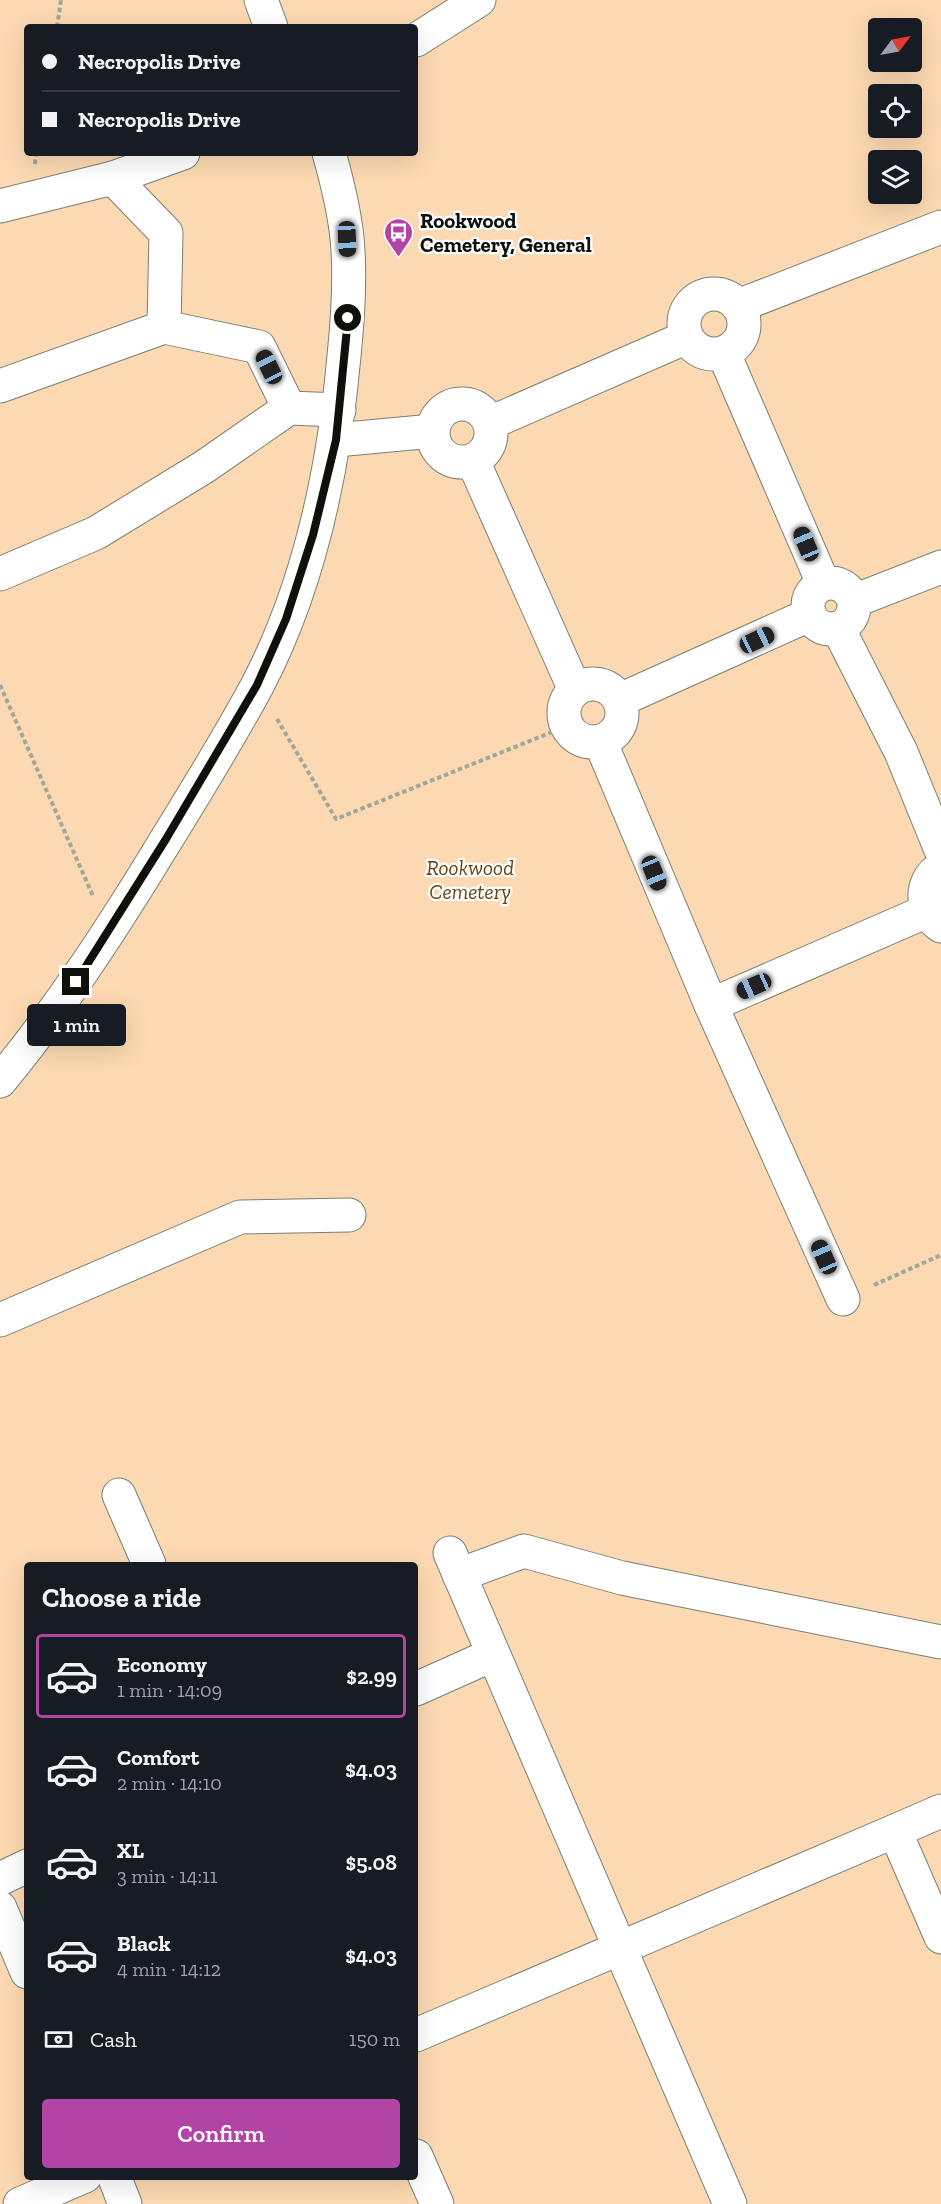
<!DOCTYPE html>
<html lang="en">
<head>
<meta charset="utf-8">
<style>
	body { margin:0; font-family:"Zilla Slab",serif; background:#20242c; color:#f1f3f6; height:100vh; display:flex; flex-direction:column; font-size:22px; white-space:nowrap }
	* { box-sizing:border-box; margin:0 }
	p { font-size:20px; color:#9ea1a6 }
	.icon { flex:none; width:33px; height:33px; fill:none; stroke:currentColor; stroke-width:2; stroke-linecap:round; stroke-linejoin:round }
	.map { position:relative; flex:1; overflow:hidden }
	.side { position:absolute; left:24px; top:1562px; width:394px; height:618px; display:flex; flex-direction:column; background:#171b24; border-radius:6px; box-shadow:0 6px 24px #0002 }
	.side>* { flex:none }
	.top-card { position:absolute; left:24px; top:24px; width:394px; height:132px; border-radius:6px; box-shadow:0 6px 24px #0002; display:grid; align-content:center; height:132px; padding:0 18px; background:#171b24 }
	.needle { width:39px; rotate:58deg }
	.fabs { position:absolute; left:868px; top:18px; display:grid; gap:12px }
	.fabs a { display:grid; place-items:center; width:54px; height:54px; border-radius:6px; background:#171b24; box-shadow:0 6px 24px #0002; font-size:30px }
	.end { position:absolute; width:27px; height:27px; margin:-14px; border:8px solid #0d100b; background:#fff; box-shadow:0 0 0 3px #fff }
	.from { border-radius:50% }
	.bubble { position:absolute; height:42px; border-radius:6px; background:#171b24; box-shadow:0 6px 24px #0002; font-size:20px; font-weight:600; line-height:42px; text-align:center }
	.car { position:absolute; width:18px; height:36px; margin:-18px -9px; border-radius:8px; box-shadow:0 0 4px 2px #0007; background:linear-gradient(#222 24%,#8ab4d8 0 40%,#222 0 76%,#8ab4d8 0 86%,#222 0) }
	.top-card b { display:flex; align-items:center; gap:21px; height:57px; font-size:22px }
	.top-card b+b { border-top:2px solid #363941 }
	.top-card i { width:15px; height:15px; background:#f1f3f6 }
	ul { padding:0; list-style:none }
	li { display:flex; align-items:center; gap:18px; height:84px; margin:0 12px 9px; padding:0 6px; border:3px solid transparent; border-radius:6px }
	li div { flex:1 }
	li b { display:block; font-size:22px }
	li em { font-style:normal; font-weight:600 }
	li.current { border-color:#b144a4 }
	li>.icon { width:54px; height:54px; stroke-width:1.5 }
	h2 { padding:0 18px; font-size:27px; line-height:72px }
	.pay { display:flex; align-items:center; gap:15px; height:66px; padding:0 18px; font-size:22px }
	.pay p { margin-inline-start:auto }
	.cta { display:flex; gap:12px; margin-top:auto; padding:12px 18px }
	.cta a { flex:1; height:69px; border-radius:6px; background:#b144a4; color:#fff; font-size:24px; font-weight:600; line-height:69px; text-align:center }
	.map>svg:first-child { display:block }
</style>
</head>
<body>
<div class="map">
<svg width="941" height="2204" viewBox="0 0 941 2204">
	<rect width="100%" height="100%" fill="#effaea"/>
	<path fill="#fcd9b2" fill-rule="evenodd" d="M0,0H941V2204H0ZM27,27H416V153H27ZM879,28H912V62H879ZM879,94H912V128H879ZM879,160H912V194H879ZM27,1564H416V2176H27Z"/>
	<g fill="none" stroke-linecap="round" stroke-linejoin="round">
		<defs>
			<g id="minor">
				<path d="M261,0L271,27"/>
				<path d="M416,40L479,0"/>
				<path d="M113,178L166,233L164,327"/>
				<path d="M0,206L113,178L183,153"/>
				<circle cx="714" cy="324" r="30"/>
				<path d="M738,306L941,227"/>
				<path d="M724,354L823,583"/>
				<path d="M0,386L164,327L259,347L289,408"/>
				<circle cx="462" cy="433" r="29"/>
				<path d="M490,423L687,337"/>
				<path d="M336,440L433,431"/>
				<path d="M473,461L575,690"/>
				<path d="M0,574L96,533L204,467L289,408L339,410"/>
				<circle cx="831" cy="606" r="23"/>
				<path d="M854,601L941,567"/>
				<path d="M838,628L901,752L941,850"/>
				<circle cx="593" cy="713" r="29"/>
				<path d="M620,700L809,615"/>
				<path d="M600,741L711,1005L927,911"/>
				<path d="M941,868C919,880 920,913 941,926"/>
				<path d="M711,1005L843,1299"/>
				<path d="M0,1081C62,1006 113,927 163,845C195,793 228,740 257,686C310,585 334,468 344,356C348,317 351,277 347,238C344,209 337,181 329,153"/>
				<path d="M0,1320L240,1217L349,1215"/>
				<path d="M119,1495L149,1564"/>
				<path d="M450,1553L730,2204"/>
				<path d="M459,1575L524,1551L622,1578L941,1642"/>
				<path d="M416,1689L492,1655"/>
				<path d="M941,1811L895,1831L941,1937"/>
				<path d="M0,1879L27,1866"/>
				<path d="M0,1908L27,1972"/>
				<path d="M416,2035L895,1831"/>
				<path d="M416,2156L437,2204"/>
				<path d="M114,2176L125,2204"/>
				<path d="M20,2204L85,2176"/>
			</g>
		</defs>
		<use href="#minor" stroke="#788172" stroke-width="35"/>
		<g stroke="#9fa79b" stroke-width="4" stroke-dasharray="4.5 3" stroke-linecap="butt">
			<path d="M57,27L61,0"/>
			<path d="M35,164L36,153"/>
			<path d="M0,685L93,896"/>
			<path d="M277,719L336,819L567,726"/>
			<path d="M874,1285L941,1255"/>
		</g>
		<use href="#minor" stroke="#fff" stroke-width="33"/>
	</g>
	<g fill="none" stroke-linecap="round" stroke-linejoin="round">
		<path stroke="#0d100b" stroke-width="8" d="M76,982L166,839L257,685L286,619L313,535L336,440L348,318"/>
	</g>
	<defs>
		<symbol id="bus-pin" viewBox="-11 -11 22 30"><path d="M0 17L-7.5 6A9.5 9.5 0 1 1 7.5 6Z" fill="#b144a4" stroke="#fff"/><path d="M-5-6H5V4H4V6H2V4H-2V6H-4V4H-5ZM-3.5-4V0h7V-4ZM-3.5 1.2v1.5H-2V1.2ZM2 1.2v1.5H3.5V1.2Z" fill="#fff"/></symbol>
	</defs>
	<g fill-rule="evenodd">
		<use href="#bus-pin" x="382" y="216" width="33" height="45"/>
	</g>
	<g text-anchor="middle" dominant-baseline="central" stroke-width="4.5" stroke-linejoin="round" paint-order="stroke">
		<g font-size="21" font-weight="bold" fill="#0d100b" stroke="#fff" text-anchor="start">
			<text x="420" y="220">Rookwood<tspan x="420" dy="24">Cemetery, General</tspan></text>
		</g>
		<g font-size="21" font-style="italic" fill="#664212" stroke="#fff">
			<text x="470" y="867">Rookwood<tspan x="470" dy="24">Cemetery</tspan></text>
		</g>
	</g>
</svg>
<div class="fabs">
<a><svg class="needle" viewBox="-14 -14 28 28"><path d="M0-13l5 13h-10z" fill="#e53935"/><path d="M0 13l5-13h-10z" fill="#9ea1a6"/></svg></a>
<a><svg class="icon" aria-label="locate" viewBox="0 0 24 24"><circle cx="12" cy="12" r="6"/><path d="M12 2v4M12 18v4M2 12h4M18 12h4"/></svg></a>
<a><svg class="icon" aria-label="layers" viewBox="0 0 24 24"><path d="M12 4l9 5-9 5-9-5zM3 14l9 5 9-5"/></svg></a>
</div>
<i class="end from" style="left:348px;top:318px"></i>
<i class="end" style="left:76px;top:982px"></i>
<div class="bubble" style="left:27px;top:1004px;width:99px">1 min</div>
<i class="car" style="left:347px;top:239px;rotate:178deg"></i>
<i class="car" style="left:269px;top:367px;rotate:334deg"></i>
<i class="car" style="left:806px;top:544px;rotate:337deg"></i>
<i class="car" style="left:757px;top:640px;rotate:65deg"></i>
<i class="car" style="left:654px;top:873px;rotate:158deg"></i>
<i class="car" style="left:754px;top:986px;rotate:246deg"></i>
<i class="car" style="left:824px;top:1257px;rotate:336deg"></i>
<div class="top-card">
<b><i class="from"></i>Necropolis Drive</b>
<b><i></i>Necropolis Drive</b>
</div>
<section class="side">
<h2>Choose a ride</h2>
<ul>
<li class="current"><svg class="icon" aria-label="car" viewBox="0 0 24 24"><path d="M5 17H2v-5l4-1 3-4h7l3 4 3 1v5h-3M9 17h6M6 11h13"/><circle cx="7" cy="17" r="2"/><circle cx="17" cy="17" r="2"/></svg><div><b>Economy</b><p>1 min · 14:09</p></div><em>$2.99</em></li>
<li><svg class="icon" aria-label="car" viewBox="0 0 24 24"><path d="M5 17H2v-5l4-1 3-4h7l3 4 3 1v5h-3M9 17h6M6 11h13"/><circle cx="7" cy="17" r="2"/><circle cx="17" cy="17" r="2"/></svg><div><b>Comfort</b><p>2 min · 14:10</p></div><em>$4.03</em></li>
<li><svg class="icon" aria-label="car" viewBox="0 0 24 24"><path d="M5 17H2v-5l4-1 3-4h7l3 4 3 1v5h-3M9 17h6M6 11h13"/><circle cx="7" cy="17" r="2"/><circle cx="17" cy="17" r="2"/></svg><div><b>XL</b><p>3 min · 14:11</p></div><em>$5.08</em></li>
<li><svg class="icon" aria-label="car" viewBox="0 0 24 24"><path d="M5 17H2v-5l4-1 3-4h7l3 4 3 1v5h-3M9 17h6M6 11h13"/><circle cx="7" cy="17" r="2"/><circle cx="17" cy="17" r="2"/></svg><div><b>Black</b><p>4 min · 14:12</p></div><em>$4.03</em></li>
</ul>
<div class="pay"><svg class="icon" aria-label="cash" viewBox="0 0 24 24"><path d="M3 7h18v10H3z"/><circle cx="12" cy="12" r="2"/></svg>Cash<p>150 m</p></div>
<div class="cta"><a>Confirm</a></div>
</section>
</div>
</body>
</html>
